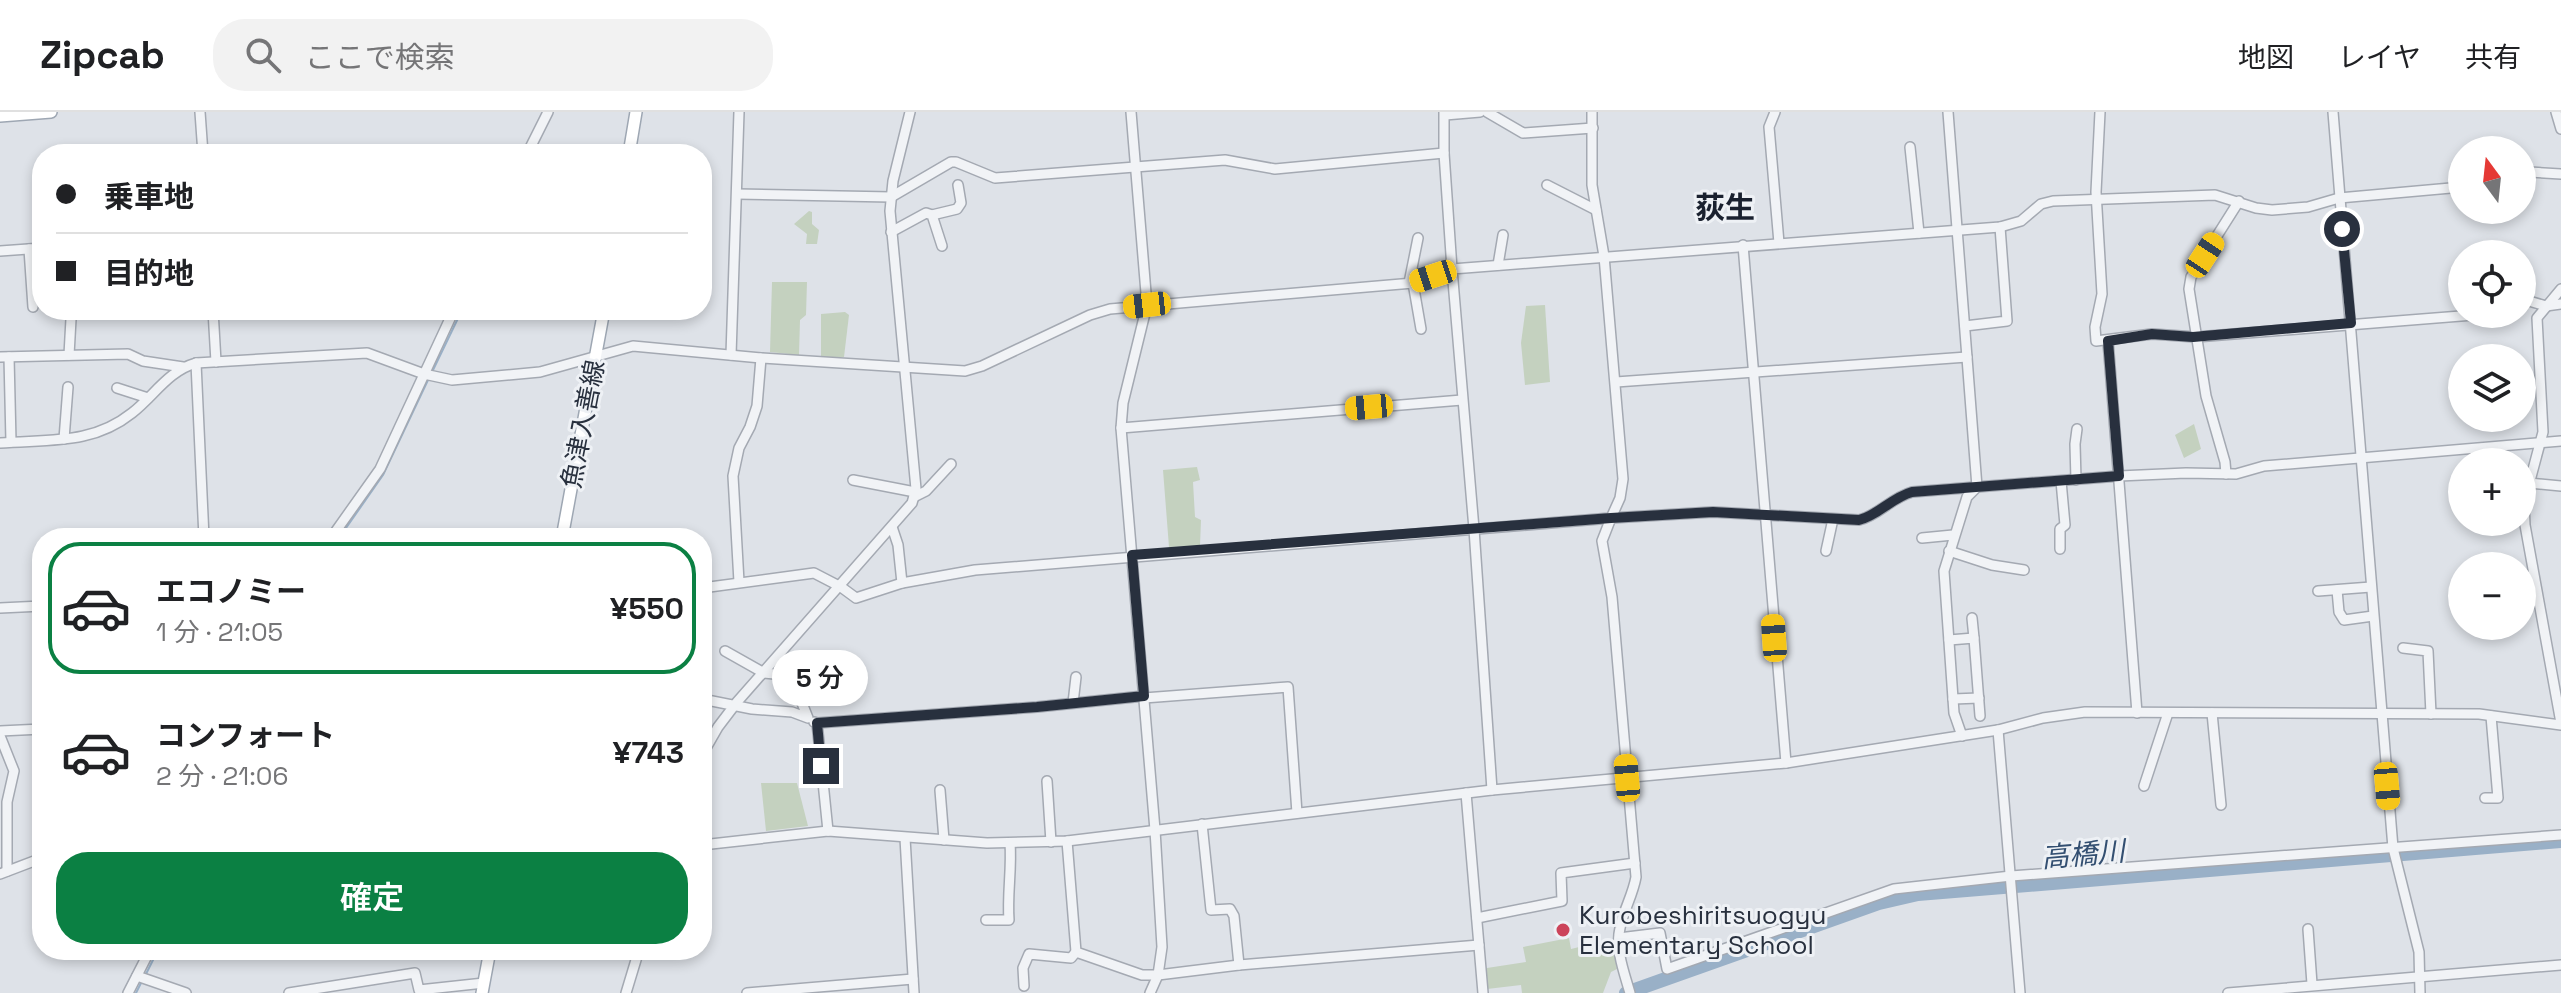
<!DOCTYPE html>
<html lang="ja">
<head>
<meta charset="utf-8">
<style>
	body { margin:0; font-family:"Space Grotesk","Noto Sans JP",sans-serif; background:#f2f2f2; color:#202124; height:100vh; display:flex; flex-direction:column; font-size:30px; white-space:nowrap }
	* { box-sizing:border-box; margin:0 }
	p { font-size:26px; color:#757577 }
	.icon { flex:none; width:44px; height:44px; fill:none; stroke:currentColor; stroke-width:2; stroke-linecap:round; stroke-linejoin:round }
	.map { position:relative; flex:1; overflow:hidden }
	.panel { position:absolute; left:32px; top:416px; width:680px; height:432px; display:flex; flex-direction:column; background:#fff; border-radius:32px; box-shadow:0 4px 12px #0003 }
	.panel>* { flex:none }
	.hud { position:absolute; left:32px; top:32px; width:680px; height:176px; border-radius:32px; box-shadow:0 4px 12px #0003; display:grid; align-content:center; height:176px; padding:0 24px; background:#fff }
	.needle { width:52px; rotate:345deg }
	.tools { position:absolute; left:2448px; top:24px; display:grid; gap:16px }
	.tools a { display:grid; place-items:center; width:88px; height:88px; border-radius:50%; background:#fff; box-shadow:0 4px 12px #0003; font-size:40px }
	.end { position:absolute; width:36px; height:36px; margin:-18px; border:10px solid #28303e; background:#fff; box-shadow:0 0 0 4px #fff }
	.from { border-radius:50% }
	.bubble { position:absolute; height:56px; border-radius:28px; background:#fff; box-shadow:0 4px 12px #0003; font-size:26px; font-weight:600; line-height:56px; text-align:center }
	.car { position:absolute; width:24px; height:48px; margin:-24px -12px; border-radius:10px; box-shadow:0 0 6px 2px #0007; background:linear-gradient(#f5c518 24%,#345 0 40%,#f5c518 0 76%,#345 0 86%,#f5c518 0) }
	.hud b { display:flex; align-items:center; gap:28px; height:76px; font-size:30px }
	.hud b+b { border-top:2px solid #e0e0e0 }
	.hud i { width:20px; height:20px; background:#202124 }
	ul { padding:14px 0 0; list-style:none }
	li { display:flex; align-items:center; gap:24px; height:132px; margin:0 16px 12px; padding:0 8px; border:4px solid transparent; border-radius:32px }
	li div { flex:1 }
	li b { display:block; font-size:30px }
	li em { font-style:normal; font-weight:600 }
	li.selected { border-color:#0b8043 }
	li>.icon { width:72px; height:72px; stroke-width:1.5 }
	.button { display:flex; gap:16px; margin-top:auto; padding:16px 24px }
	.button a { flex:1; height:92px; border-radius:32px; background:#0b8043; color:#fff; font-size:32px; font-weight:600; line-height:92px; text-align:center }
	header { display:flex; align-items:center; gap:48px; box-sizing:border-box; height:112px; padding:0 40px; background:#fff; border-bottom:2px solid #e0e0e0 }
	header strong { font-size:38px }
	nav { display:flex; gap:44px; margin-inline-start:auto; font-size:28px }
	.search { width:560px; height:72px; background:#f2f2f2; display:flex; align-items:center; gap:20px; box-sizing:border-box; padding:0 28px; border-radius:32px; color:#757577; font-size:30px }
	.map>svg:first-child { display:block }
</style>
</head>
<body>
<header>
<strong>Zipcab</strong>
<div class="search"><svg class="icon" aria-label="search" viewBox="0 0 24 24"><circle cx="10" cy="10" r="6"/><path d="M15 15l6 6"/></svg>ここで検索</div>
<nav><a>地図</a><a>レイヤ</a><a>共有</a></nav>
</header>
<div class="map">
<svg width="2561" height="881" viewBox="0 0 2561 881">
	<rect width="100%" height="100%" fill="#dee2e8"/>
	<g fill="#c4d1bf">
		<path d="M809,99L812,100V112L819,118L817,132H806L807,122L794,112Z"/>
		<path d="M772,170H807L806,203L800,208L799,243L770,240Z"/>
		<path d="M1545,193L1550,270L1525,273L1521,231L1526,194Z"/>
		<path d="M845,200L849,203L844,245H821V202Z"/>
		<path d="M2194,312L2201,337L2184,346L2175,323Z"/>
		<path d="M1197,355L1200,368L1193,370L1195,405L1201,408L1200,434L1169,435L1163,358Z"/>
		<path d="M761,671H797L808,714L766,719Z"/>
		<path d="M1569,826L1571,837L1612,827L1617,857L1611,860L1603,881H1522L1521,873L1487,877V856L1526,850L1523,835Z"/>
	</g>
	<g fill="none" stroke-linecap="round" stroke-linejoin="round">
		<g stroke="#99b0c7" stroke-width="2">
			<path d="M433,258L462,198"/>
			<path d="M339,426L383,363L428,268"/>
			<path d="M146,862L158,838"/>
			<path d="M136,881L141,871"/>
		</g>
		<path stroke="#99b0c7" stroke-width="14" d="M1626,881L1879,791L1918,782L2561,729"/>
		<defs>
			<g id="minor">
				<path d="M200,0L203,42"/>
				<path d="M1131,0L1147,193L1123,291L1121,316L1155,718L1162,835L1158,863L1150,881"/>
				<path d="M1487,0L1523,21L1593,16"/>
				<path d="M1775,0L1769,15L1779,131"/>
				<path d="M1948,0L1977,375"/>
				<path d="M2100,0L2096,80L2102,182L2095,215L2096,229L2152,222L2196,225L2486,202"/>
				<path d="M2333,0L2393,736L2419,840L2420,881"/>
				<path d="M2556,0L2561,17"/>
				<path d="M1445,3L1480,0"/>
				<path d="M1910,35L1919,121"/>
				<path d="M527,42L548,0"/>
				<path d="M2522,62L2530,60L2561,62"/>
				<path d="M1547,73L1596,98"/>
				<path d="M737,82L891,85L951,50H956L995,66L1225,48L1275,57L1444,41"/>
				<path d="M932,103L957,97L961,91L958,73"/>
				<path d="M891,120L926,101L932,103L942,134"/>
				<path d="M1743,133L1786,651"/>
				<path d="M29,137L33,195"/>
				<path d="M0,139L42,136"/>
				<path d="M1498,153L1503,123"/>
				<path d="M1409,171L1418,126"/>
				<path d="M1413,171L1421,217"/>
				<path d="M2561,177L2537,206L2543,320L2524,391L2525,413L2561,611"/>
				<path d="M2522,187L2546,194L2561,192"/>
				<path d="M213,198L216,250"/>
				<path d="M1965,214L2007,209L2000,115"/>
				<path d="M2108,229L2137,601"/>
				<path d="M69,243L71,207"/>
				<path d="M731,243L739,0"/>
				<path d="M0,245L128,242L143,249L183,255"/>
				<path d="M9,245L11,330"/>
				<path d="M196,251L204,426"/>
				<path d="M1616,270L1967,245"/>
				<path d="M117,276L148,286"/>
				<path d="M1121,316L1462,288"/>
				<path d="M64,327L68,275"/>
				<path d="M0,331C49,327 92,333 132,301C154,284 168,259 196,251L367,241L424,262L452,268L540,260L633,234L761,246L965,259L982,254L1090,203L1110,197L1413,171L1452,157L1444,41V0"/>
				<path d="M2226,362L2225,350L2206,284L2189,177L2191,165L2239,89"/>
				<path d="M853,368L915,380"/>
				<path d="M2076,368L2075,332L2077,317"/>
				<path d="M2529,371L2561,374"/>
				<path d="M914,385L926,379L951,352"/>
				<path d="M892,415L898,433L902,471"/>
				<path d="M331,426L380,357L454,198"/>
				<path d="M1922,426L1953,423"/>
				<path d="M2060,437V417L2065,413L2061,369"/>
				<path d="M1826,439L1833,407"/>
				<path d="M1949,439L1992,453L2024,458"/>
				<path d="M739,470L733,364L739,336L750,315L757,294L761,246"/>
				<path d="M702,476L814,461L841,475L856,486L902,471L975,458L1611,406L1620,386L1623,367L1604,144L1592,73V0"/>
				<path d="M2337,478L2339,500L2344,508L2373,504"/>
				<path d="M2318,479L2371,475"/>
				<path d="M0,496L42,494"/>
				<path d="M1972,506L1974,526"/>
				<path d="M1949,528L1974,526L1980,604"/>
				<path d="M2403,536L2428,539L2431,602"/>
				<path d="M1144,586L1288,575L1297,701"/>
				<path d="M702,587L752,597L792,600L808,606L798,581L795,564L764,561L725,539"/>
				<path d="M1953,587L1979,586"/>
				<path d="M1073,591L1076,565"/>
				<path d="M2212,601L2221,693"/>
				<path d="M814,610L817,611L828,719"/>
				<path d="M817,611L1037,595L1144,584"/>
				<path d="M1998,618L2020,881"/>
				<path d="M0,619L42,617"/>
				<path d="M0,624L14,659L7,690V759"/>
				<path d="M1962,624L1954,601L1944,459L1967,385L1977,375"/>
				<path d="M702,643L718,615L737,590L912,391L916,377L890,99L893,69L910,0"/>
				<path d="M1047,669L1051,730"/>
				<path d="M2144,674L2168,601"/>
				<path d="M940,678L944,728"/>
				<path d="M1492,678L1474,417L1452,157L2000,115L2021,109L2041,92L2053,89L2215,83L2256,96L2272,98L2308,95L2339,86L2462,75"/>
				<path d="M1466,681L1483,881"/>
				<path d="M2485,686H2498L2491,604"/>
				<path d="M1202,712L1211,798L1230,797L1234,804L1239,853"/>
				<path d="M905,726L914,881"/>
				<path d="M1067,729L1076,840L1142,863H1158L1239,853L1479,833"/>
				<path d="M702,733L828,719L987,731L1067,729L1492,678L1786,651L1998,618L2043,606L2085,600L2479,602L2561,613"/>
				<path d="M0,762L42,746"/>
				<path d="M1477,806L1562,789L1561,761L1635,751"/>
				<path d="M986,808H1009C1007,782 1012,757 1010,731"/>
				<path d="M2308,817L2312,872"/>
				<path d="M1619,826L1660,821L1667,857L1894,777L2011,764L2561,723"/>
				<path d="M137,864L186,881"/>
				<path d="M1024,874L1023,856L1029,842L1071,846L1076,840"/>
				<path d="M128,881L150,838"/>
				<path d="M289,881L415,861L419,878L484,871"/>
				<path d="M626,881L639,838"/>
				<path d="M747,881L913,867"/>
				<path d="M1630,881C1624,860 1615,837 1620,816C1623,799 1633,783 1636,765L1612,485L1602,429L1611,406L1713,400L1859,408C1879,403 1891,386 1912,380L2119,364L2186,361L2236,362L2264,354L2561,329"/>
				<path d="M2228,881L2561,853"/>
			</g>
			<g id="major">
				<path d="M0,4L51,0"/>
				<path d="M629,42L636,0"/>
				<path d="M562,426L604,198"/>
				<path d="M482,881L490,838"/>
			</g>
		</defs>
		<use href="#minor" stroke="#a4a9b2" stroke-width="12"/>
		<use href="#major" stroke="#9ea7b3" stroke-width="14"/>
		<use href="#minor" stroke="#f1f3f6" stroke-width="9"/>
		<use href="#major" stroke="#fff" stroke-width="11"/>
	</g>
	<g fill="none" stroke-linecap="round" stroke-linejoin="round">
		<path stroke="#28303e" stroke-width="10" d="M821,654L817,611L1037,595L1144,584L1132,443L1611,406L1713,400L1859,408C1879,403 1891,386 1912,380L2119,364L2108,229L2152,222L2193,225L2351,211L2342,117"/>
	</g>
	<circle fill="#cc445a" stroke="#eef1f5" stroke-width="3" cx="1563" cy="818" r="8"/>
	<g text-anchor="middle" dominant-baseline="central" stroke-width="6" stroke-linejoin="round" paint-order="stroke">
		<g font-size="26" fill="#28303e" stroke="#eef1f5">
			<text transform="translate(583 312) rotate(-79)">魚津入善線</text>
		</g>
		<g font-size="26" fill="#28303e" stroke="#eef1f5" text-anchor="start">
			<text x="1579" y="803">Kurobeshiritsuogyu<tspan x="1579" dy="30">Elementary School</tspan></text>
		</g>
		<g font-size="28" font-style="italic" fill="#334f71" stroke="#eef1f5">
			<text transform="translate(2083 742) rotate(-5)">高橋川</text>
		</g>
		<g font-size="30" font-weight="bold" fill="#1a212f" stroke="#eef1f5">
			<text x="1725" y="95">荻生</text>
		</g>
	</g>
</svg>
<div class="tools">
<a><svg class="needle" viewBox="-14 -14 28 28"><path d="M0-13l5 13h-10z" fill="#e53935"/><path d="M0 13l5-13h-10z" fill="#757577"/></svg></a>
<a><svg class="icon" aria-label="locate" viewBox="0 0 24 24"><circle cx="12" cy="12" r="6"/><path d="M12 2v4M12 18v4M2 12h4M18 12h4"/></svg></a>
<a><svg class="icon" aria-label="layers" viewBox="0 0 24 24"><path d="M12 4l9 5-9 5-9-5zM3 14l9 5 9-5"/></svg></a>
<a>+</a>
<a>−</a>
</div>
<i class="end from" style="left:2342px;top:117px"></i>
<i class="end" style="left:821px;top:654px"></i>
<div class="bubble" style="left:772px;top:538px;width:96px">5 分</div>
<i class="car" style="left:2205px;top:143px;rotate:33deg"></i>
<i class="car" style="left:1433px;top:164px;rotate:252deg"></i>
<i class="car" style="left:1147px;top:193px;rotate:264deg"></i>
<i class="car" style="left:1369px;top:295px;rotate:265deg"></i>
<i class="car" style="left:1774px;top:526px;rotate:356deg"></i>
<i class="car" style="left:1627px;top:666px;rotate:355deg"></i>
<i class="car" style="left:2387px;top:674px;rotate:175deg"></i>
<div class="hud">
<b><i class="from"></i>乗車地</b>
<b><i></i>目的地</b>
</div>
<section class="panel">
<ul>
<li class="selected"><svg class="icon" aria-label="car" viewBox="0 0 24 24"><path d="M5 17H2v-5l4-1 3-4h7l3 4 3 1v5h-3M9 17h6M6 11h13"/><circle cx="7" cy="17" r="2"/><circle cx="17" cy="17" r="2"/></svg><div><b>エコノミー</b><p>1 分 · 21:05</p></div><em>¥550</em></li>
<li><svg class="icon" aria-label="car" viewBox="0 0 24 24"><path d="M5 17H2v-5l4-1 3-4h7l3 4 3 1v5h-3M9 17h6M6 11h13"/><circle cx="7" cy="17" r="2"/><circle cx="17" cy="17" r="2"/></svg><div><b>コンフォート</b><p>2 分 · 21:06</p></div><em>¥743</em></li>
</ul>
<div class="button"><a>確定</a></div>
</section>
</div>
</body>
</html>
